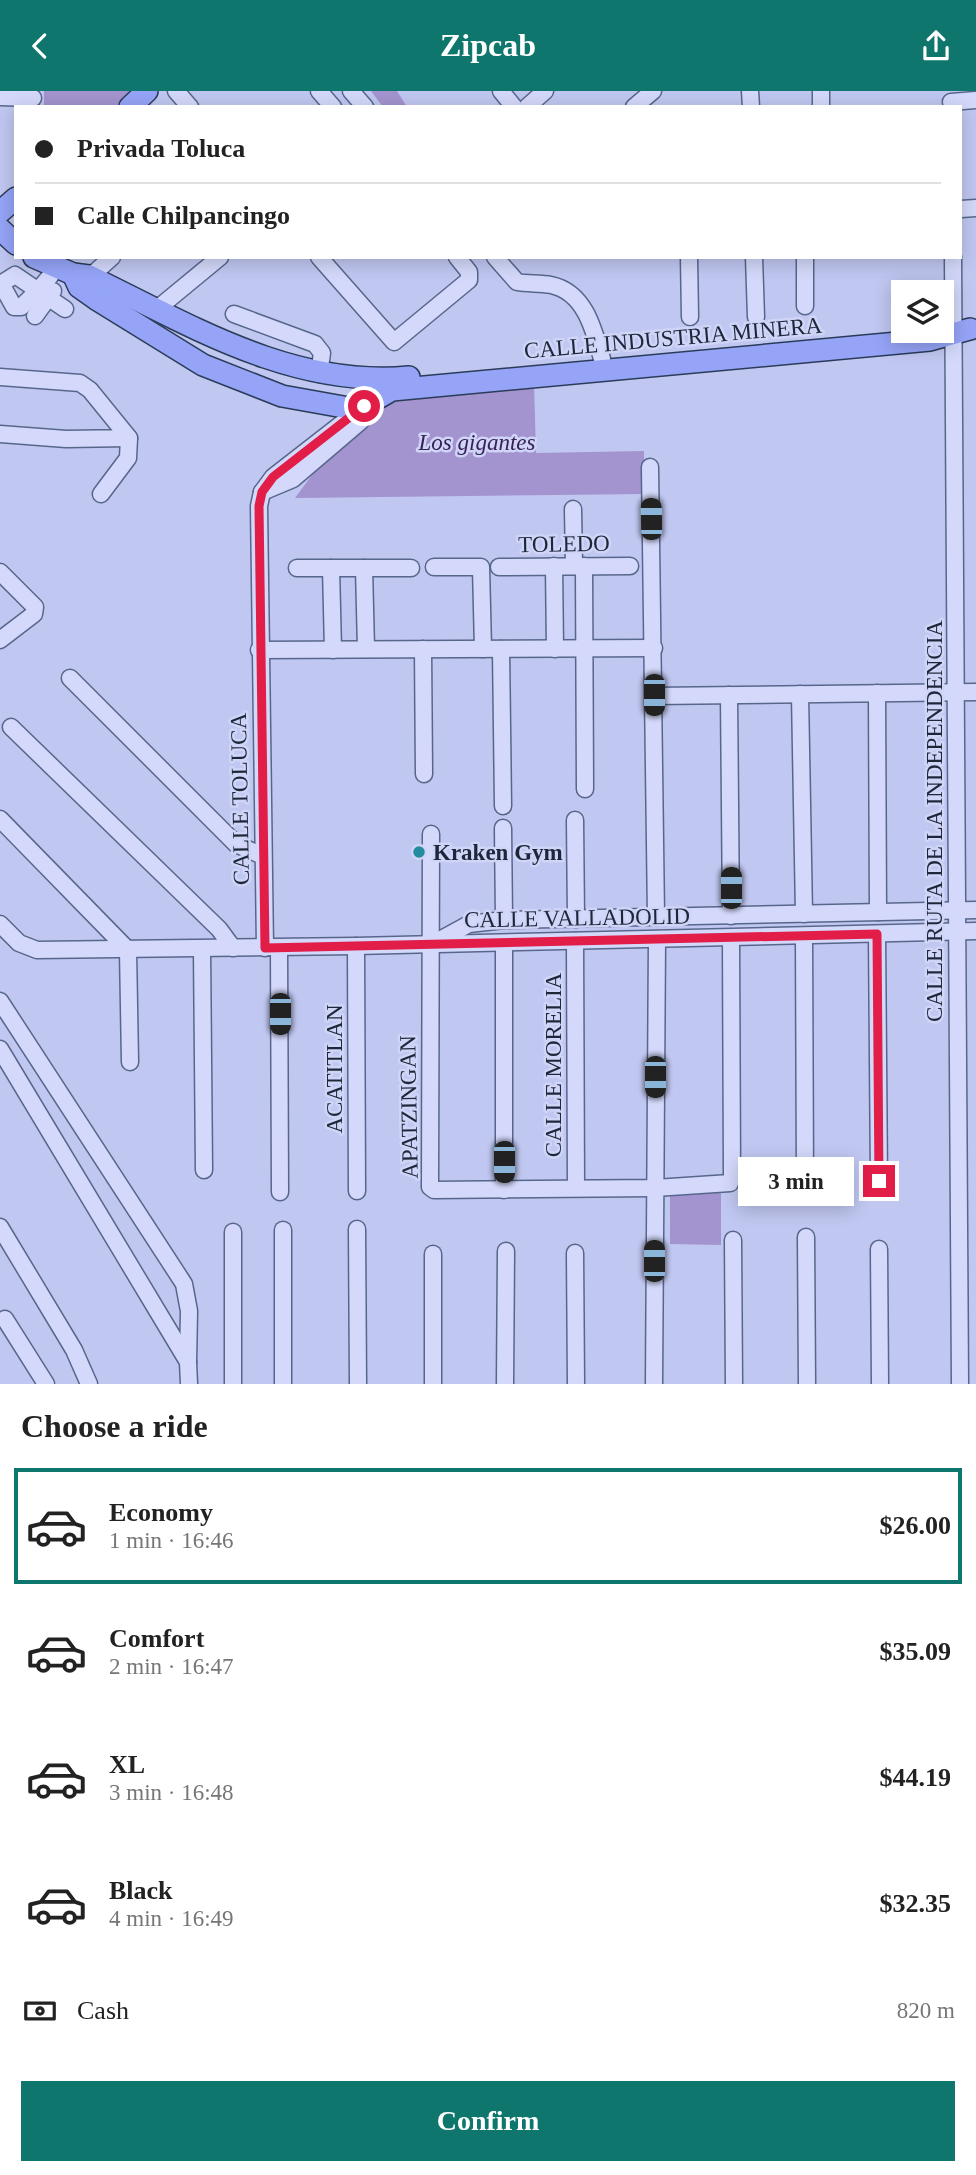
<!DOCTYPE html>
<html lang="en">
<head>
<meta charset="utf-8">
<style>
	body { margin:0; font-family:Georgia,serif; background:#f6f6f6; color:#222; height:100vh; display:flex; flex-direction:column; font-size:26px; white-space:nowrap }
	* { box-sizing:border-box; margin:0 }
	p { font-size:23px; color:#767676 }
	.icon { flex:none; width:38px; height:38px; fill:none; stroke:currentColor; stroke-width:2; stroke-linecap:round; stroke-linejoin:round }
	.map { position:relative; height:1293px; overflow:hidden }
	.sheet { display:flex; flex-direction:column; background:#fff; flex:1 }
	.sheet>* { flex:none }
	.top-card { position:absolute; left:14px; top:14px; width:948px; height:154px; border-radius:0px; box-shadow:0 4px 18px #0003; display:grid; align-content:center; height:154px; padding:0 21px; background:#fff }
	.controls { position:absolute; left:891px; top:189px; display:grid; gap:14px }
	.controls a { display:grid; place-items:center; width:63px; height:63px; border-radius:0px; background:#fff; box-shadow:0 4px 18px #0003; font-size:35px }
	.end { position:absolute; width:32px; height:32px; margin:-16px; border:9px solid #e11d48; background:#fff; box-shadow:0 0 0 4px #fff }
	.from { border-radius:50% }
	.bubble { position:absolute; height:49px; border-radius:0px; background:#fff; box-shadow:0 4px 18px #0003; font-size:23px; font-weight:700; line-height:49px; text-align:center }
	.car { position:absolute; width:21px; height:42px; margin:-21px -10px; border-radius:9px; box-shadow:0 0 5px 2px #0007; background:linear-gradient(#222 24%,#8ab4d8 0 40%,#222 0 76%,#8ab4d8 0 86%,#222 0) }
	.top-card b { display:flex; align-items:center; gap:24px; height:66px; font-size:26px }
	.top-card b+b { border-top:2px solid #e0e0e0 }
	.top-card i { width:18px; height:18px; background:#222 }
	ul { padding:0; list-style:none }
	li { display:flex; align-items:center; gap:21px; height:116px; margin:0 14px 10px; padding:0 7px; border:4px solid transparent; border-radius:0px }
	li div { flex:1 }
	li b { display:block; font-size:26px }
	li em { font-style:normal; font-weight:700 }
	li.on { border-color:#0f766e }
	li>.icon { width:63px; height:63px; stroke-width:1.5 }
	h2 { padding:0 21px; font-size:32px; line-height:84px }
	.pay { display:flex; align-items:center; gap:18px; height:77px; padding:0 21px; font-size:26px }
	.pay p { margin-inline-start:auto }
	.button { display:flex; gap:14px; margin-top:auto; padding:14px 21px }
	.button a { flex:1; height:80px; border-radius:0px; background:#0f766e; color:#fff; font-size:28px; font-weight:700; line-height:80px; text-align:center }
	header { display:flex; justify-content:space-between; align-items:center; height:91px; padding:0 21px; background:#0f766e; color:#fff; font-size:32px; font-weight:700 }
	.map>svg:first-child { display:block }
</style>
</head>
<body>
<header><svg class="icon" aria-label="back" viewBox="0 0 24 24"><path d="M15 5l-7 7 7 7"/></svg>Zipcab<svg class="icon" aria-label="share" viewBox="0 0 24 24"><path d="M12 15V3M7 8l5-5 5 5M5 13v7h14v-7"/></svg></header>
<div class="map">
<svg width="976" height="1293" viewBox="0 0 976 1293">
	<rect width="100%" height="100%" fill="#c0c7f1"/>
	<g fill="#a393cf">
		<path d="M44,0H134L115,16H44Z"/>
		<path d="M371,0H397L407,16H383Z"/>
		<path d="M534,293L536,362L644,360V403L295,407L312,384L393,302Z"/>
		<path d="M670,1101L721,1102V1154L670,1153Z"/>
	</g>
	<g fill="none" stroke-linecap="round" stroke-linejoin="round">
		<defs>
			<g id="minor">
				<path d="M176,0L190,16"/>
				<path d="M319,0L333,16"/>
				<path d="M351,0L365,16"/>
				<path d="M501,0L514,16"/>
				<path d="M750,0L751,16"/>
				<path d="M821,0V16"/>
				<path d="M0,6L33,7"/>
				<path d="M951,11L976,9"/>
				<path d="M527,16L545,0"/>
				<path d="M634,16L653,0"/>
				<path d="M961,118L976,117"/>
				<path d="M319,166L394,251L469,189V181L457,166"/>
				<path d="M495,166L517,191C528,193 540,192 551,194C585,201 594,239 602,268"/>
				<path d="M689,166L690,226"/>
				<path d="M754,166L756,226"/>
				<path d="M805,166V215"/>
				<path d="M953,166L960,1293"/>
				<path d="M56,177C46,192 34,204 21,216H14L3,196L4,191L15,184L65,218"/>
				<path d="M82,193L112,166"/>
				<path d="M157,218L220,166"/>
				<path d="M234,223L315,253L322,262L319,283"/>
				<path d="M35,225L53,200"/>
				<path d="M0,286L80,292L90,299L129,347L66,348L0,343"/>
				<path d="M650,376L656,826"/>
				<path d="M262,401L293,388L361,330"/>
				<path d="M101,403L128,367L129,347"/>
				<path d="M573,418L574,475"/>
				<path d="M554,475L555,558"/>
				<path d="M584,475L585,698"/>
				<path d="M434,476H481L483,558"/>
				<path d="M499,476L630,475"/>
				<path d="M297,477H411"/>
				<path d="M331,477L333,559"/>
				<path d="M364,477L366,558"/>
				<path d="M0,481L35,516L34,523L0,549"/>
				<path d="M423,558L424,683"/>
				<path d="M501,558L503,715"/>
				<path d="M259,559L654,557"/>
				<path d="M70,587L236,753L263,765"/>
				<path d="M877,602L878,821"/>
				<path d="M800,603L804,823"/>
				<path d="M729,604L731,825"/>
				<path d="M654,605L976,601"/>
				<path d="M11,636L219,838L233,857"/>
				<path d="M0,728L128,859L130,971"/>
				<path d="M575,729L576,828"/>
				<path d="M503,737L504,829"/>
				<path d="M431,743L430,1096L434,1099L655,1097L730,1092L732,1085L731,847"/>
				<path d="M0,833L19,852L37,859L356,855L976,840"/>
				<path d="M877,843L879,1090"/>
				<path d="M804,845L805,1093"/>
				<path d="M575,850L576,1097"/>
				<path d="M436,851L469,833L504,829L976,819"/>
				<path d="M504,852V1099"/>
				<path d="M356,855L357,1100"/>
				<path d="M265,857L259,415L262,401L273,386L363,316"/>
				<path d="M279,857L280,1101"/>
				<path d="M202,858L204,1079"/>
				<path d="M0,910L184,1193L189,1220L188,1271"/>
				<path d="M0,958L188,1271L189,1293"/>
				<path d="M0,1136L74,1259L89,1293"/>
				<path d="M357,1138L358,1293"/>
				<path d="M283,1139V1293"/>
				<path d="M233,1141V1293"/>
				<path d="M806,1146L807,1293"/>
				<path d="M733,1149L734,1293"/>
				<path d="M879,1158L880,1293"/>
				<path d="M575,1162L576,1293"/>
				<path d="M433,1163V1293"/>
				<path d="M5,1228L46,1293"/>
				<path d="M505,1293L506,1160"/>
				<path d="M654,1293L657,848"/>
			</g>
			<g id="major">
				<path d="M130,16L147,0"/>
				<path d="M0,121L16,107"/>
				<path d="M0,138L16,153"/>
				<path d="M34,166L73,183L89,185C190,234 292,297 409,286"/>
				<path d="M73,183L79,196L96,208L203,274L282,305L349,317L364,315L392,299L930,249L970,238"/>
			</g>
		</defs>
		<use href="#minor" stroke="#57678b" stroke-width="19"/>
		<use href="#major" stroke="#2b3c58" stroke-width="24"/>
		<use href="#minor" stroke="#d4d9fb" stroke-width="16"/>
		<use href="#major" stroke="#95a4f7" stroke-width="21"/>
	</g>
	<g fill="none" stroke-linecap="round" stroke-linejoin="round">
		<path stroke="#e11d48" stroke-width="9" d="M364,315L273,386L262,401L259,415L265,857L877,843L879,1090"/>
	</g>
	<circle fill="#238c9e" stroke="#d0d5f8" stroke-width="2.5" cx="419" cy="761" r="7"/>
	<g text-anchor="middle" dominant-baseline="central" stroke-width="5" stroke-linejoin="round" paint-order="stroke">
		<g font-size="23" fill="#1c273a" stroke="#d0d5f8">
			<text transform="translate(673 247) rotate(-5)">CALLE INDUSTRIA MINERA</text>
			<text transform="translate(564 453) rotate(-1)">TOLEDO</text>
			<text transform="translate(240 708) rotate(-91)">CALLE TOLUCA</text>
			<text transform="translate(934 730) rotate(-90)">CALLE RUTA DE LA INDEPENDENCIA</text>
			<text transform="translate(577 827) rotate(-1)">CALLE VALLADOLID</text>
			<text transform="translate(553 974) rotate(-90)">CALLE MORELIA</text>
			<text transform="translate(334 978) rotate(-90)">ACATITLAN</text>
			<text transform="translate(409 1016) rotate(-91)">APATZINGAN</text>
		</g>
		<g font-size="23" font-style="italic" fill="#372157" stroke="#d0d5f8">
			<text x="477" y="351">Los gigantes</text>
		</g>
		<g font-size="23" font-weight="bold" fill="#1c273a" stroke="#d0d5f8" text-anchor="start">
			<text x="433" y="761">Kraken Gym</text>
		</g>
	</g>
</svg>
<div class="controls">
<a><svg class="icon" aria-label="layers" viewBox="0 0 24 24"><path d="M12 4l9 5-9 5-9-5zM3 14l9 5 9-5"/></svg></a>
</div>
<i class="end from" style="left:364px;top:315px"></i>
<i class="end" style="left:879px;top:1090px"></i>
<div class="bubble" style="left:738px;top:1066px;width:116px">3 min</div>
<i class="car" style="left:651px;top:428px;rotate:359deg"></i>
<i class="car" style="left:654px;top:604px;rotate:180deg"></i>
<i class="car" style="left:731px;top:797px;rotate:0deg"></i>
<i class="car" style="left:280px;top:923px;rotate:180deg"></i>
<i class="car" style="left:655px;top:986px;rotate:180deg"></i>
<i class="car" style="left:504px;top:1071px;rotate:180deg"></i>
<i class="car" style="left:654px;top:1170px;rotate:0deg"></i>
<div class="top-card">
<b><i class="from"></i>Privada Toluca</b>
<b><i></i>Calle Chilpancingo</b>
</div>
</div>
<section class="sheet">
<h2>Choose a ride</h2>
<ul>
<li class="on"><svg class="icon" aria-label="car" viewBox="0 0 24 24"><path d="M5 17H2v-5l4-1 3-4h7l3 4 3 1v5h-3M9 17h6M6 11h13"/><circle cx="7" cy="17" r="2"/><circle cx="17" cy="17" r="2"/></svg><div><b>Economy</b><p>1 min · 16:46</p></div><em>$26.00</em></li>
<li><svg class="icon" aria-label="car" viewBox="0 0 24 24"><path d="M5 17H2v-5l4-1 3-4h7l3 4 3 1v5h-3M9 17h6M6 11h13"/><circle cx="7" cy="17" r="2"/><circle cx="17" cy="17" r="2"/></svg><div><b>Comfort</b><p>2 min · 16:47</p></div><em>$35.09</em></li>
<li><svg class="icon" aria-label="car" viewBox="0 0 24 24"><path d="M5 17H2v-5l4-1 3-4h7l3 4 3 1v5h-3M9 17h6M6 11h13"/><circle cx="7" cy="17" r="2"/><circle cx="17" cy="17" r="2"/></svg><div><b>XL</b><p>3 min · 16:48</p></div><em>$44.19</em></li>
<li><svg class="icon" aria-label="car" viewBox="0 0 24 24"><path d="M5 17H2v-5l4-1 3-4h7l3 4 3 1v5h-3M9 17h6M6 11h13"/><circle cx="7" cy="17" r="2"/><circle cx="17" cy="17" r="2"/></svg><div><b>Black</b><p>4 min · 16:49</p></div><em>$32.35</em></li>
</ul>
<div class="pay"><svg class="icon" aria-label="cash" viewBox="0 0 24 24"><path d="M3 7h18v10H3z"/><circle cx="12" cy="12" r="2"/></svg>Cash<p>820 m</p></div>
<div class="button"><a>Confirm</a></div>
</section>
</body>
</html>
